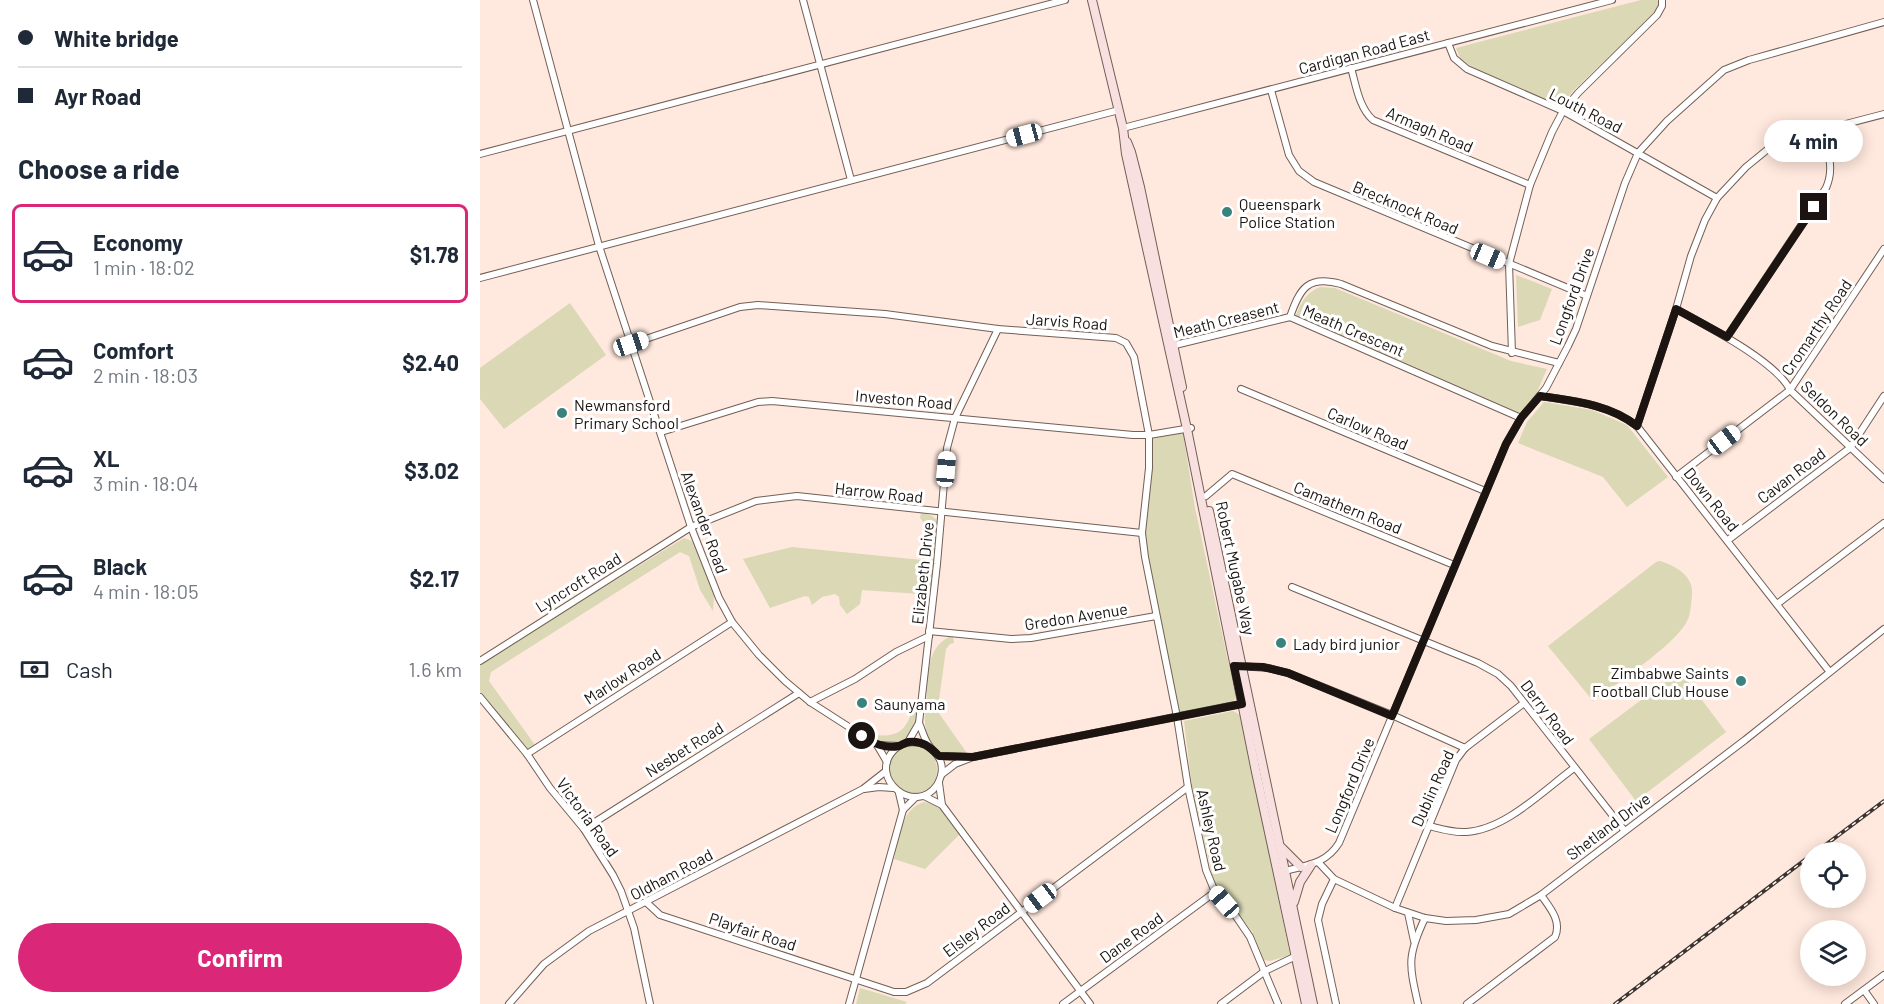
<!DOCTYPE html>
<html lang="en">
<head>
<meta charset="utf-8">
<style>
	body { margin:0; font-family:Barlow,sans-serif; background:#f2f2f3; color:#1f2937; height:100vh; display:flex; flex-direction:column; font-size:22px; white-space:nowrap }
	* { box-sizing:border-box; margin:0 }
	p { font-size:20px; color:#747a83 }
	.icon { flex:none; width:33px; height:33px; fill:none; stroke:currentColor; stroke-width:2; stroke-linecap:round; stroke-linejoin:round }
	.map { position:relative; flex:1; overflow:hidden }
	.side { display:flex; flex-direction:column; background:#fff; width:480px }
	.side>* { flex:none }
	.top-card { display:grid; align-content:center; height:132px; padding:0 18px; background:#fff }
	.tools { position:absolute; left:1320px; top:842px; display:grid; gap:12px }
	.tools a { display:grid; place-items:center; width:66px; height:66px; border-radius:50%; background:#fff; box-shadow:0 3px 15px #0003; font-size:30px }
	.end { position:absolute; width:27px; height:27px; margin:-14px; border:8px solid #1b1410; background:#fff; box-shadow:0 0 0 3px #fff }
	.from { border-radius:50% }
	.bubble { position:absolute; height:42px; border-radius:21px; background:#fff; box-shadow:0 3px 15px #0003; font-size:20px; font-weight:700; line-height:42px; text-align:center }
	.car { position:absolute; width:18px; height:36px; margin:-18px -9px; border-radius:8px; box-shadow:0 0 4px 2px #0007; background:linear-gradient(#fff 24%,#345 0 40%,#fff 0 76%,#345 0 86%,#fff 0) }
	.top-card b { display:flex; align-items:center; gap:21px; height:57px; font-size:22px }
	.top-card b+b { border-top:2px solid #e0e1e3 }
	.top-card i { width:15px; height:15px; background:#1f2937 }
	ul { padding:0; list-style:none }
	li { display:flex; align-items:center; gap:18px; height:99px; margin:0 12px 9px; padding:0 6px; border:3px solid transparent; border-radius:9px }
	li div { flex:1 }
	li b { display:block; font-size:22px }
	li em { font-style:normal; font-weight:700 }
	li.active { border-color:#db2777 }
	li>.icon { width:54px; height:54px; stroke-width:1.5 }
	h2 { padding:0 18px; font-size:27px; line-height:72px }
	.pay { display:flex; align-items:center; gap:15px; height:66px; padding:0 18px; font-size:22px }
	.pay p { margin-inline-start:auto }
	.action { display:flex; gap:12px; margin-top:auto; padding:12px 18px }
	.action a { flex:1; height:69px; border-radius:36px; background:#db2777; color:#fff; font-size:24px; font-weight:700; line-height:69px; text-align:center }
	main { display:flex; flex:1; min-height:0 }
	.map>svg:first-child { display:block }
</style>
</head>
<body>
<main>
<section class="side">
<div class="top-card">
<b><i class="from"></i>White bridge</b>
<b><i></i>Ayr Road</b>
</div>
<h2>Choose a ride</h2>
<ul>
<li class="active"><svg class="icon" aria-label="car" viewBox="0 0 24 24"><path d="M5 17H2v-5l4-1 3-4h7l3 4 3 1v5h-3M9 17h6M6 11h13"/><circle cx="7" cy="17" r="2"/><circle cx="17" cy="17" r="2"/></svg><div><b>Economy</b><p>1 min · 18:02</p></div><em>$1.78</em></li>
<li><svg class="icon" aria-label="car" viewBox="0 0 24 24"><path d="M5 17H2v-5l4-1 3-4h7l3 4 3 1v5h-3M9 17h6M6 11h13"/><circle cx="7" cy="17" r="2"/><circle cx="17" cy="17" r="2"/></svg><div><b>Comfort</b><p>2 min · 18:03</p></div><em>$2.40</em></li>
<li><svg class="icon" aria-label="car" viewBox="0 0 24 24"><path d="M5 17H2v-5l4-1 3-4h7l3 4 3 1v5h-3M9 17h6M6 11h13"/><circle cx="7" cy="17" r="2"/><circle cx="17" cy="17" r="2"/></svg><div><b>XL</b><p>3 min · 18:04</p></div><em>$3.02</em></li>
<li><svg class="icon" aria-label="car" viewBox="0 0 24 24"><path d="M5 17H2v-5l4-1 3-4h7l3 4 3 1v5h-3M9 17h6M6 11h13"/><circle cx="7" cy="17" r="2"/><circle cx="17" cy="17" r="2"/></svg><div><b>Black</b><p>4 min · 18:05</p></div><em>$2.17</em></li>
</ul>
<div class="pay"><svg class="icon" aria-label="cash" viewBox="0 0 24 24"><path d="M3 7h18v10H3z"/><circle cx="12" cy="12" r="2"/></svg>Cash<p>1.6 km</p></div>
<div class="action"><a>Confirm</a></div>
</section>
<div class="map">
<svg width="1404" height="1004" viewBox="0 0 1404 1004">
	<rect width="100%" height="100%" fill="#ffe8dd"/>
	<g fill="#dad8b5">
		<path d="M1161,0H1177L1179,4L1176,11L1093,91L1082,105L1035,87L989,65L980,58L976,48Z"/>
		<path d="M1036,275L1072,289L1060,320L1038,327Z"/>
		<path d="M840,287L855,288L1031,361L1067,369L1056,394L1040,413L816,315C822,301 826,293 840,287Z"/>
		<path d="M90,303L126,355L24,429L0,399V368Z"/>
		<path d="M1064,402L1112,410L1147,425L1188,477L1147,507L1123,477L1038,443L1047,422Z"/>
		<path d="M703,433L715,508L756,698L750,703L701,713L698,709L667,557L664,533L672,468V438Z"/>
		<path d="M441,513C450,515 455,515 458,524L449,614L437,613L440,594L382,590L380,604L367,614L360,605L359,597L355,594L342,597L332,605L329,597L325,596L290,608L263,559L312,547L442,560L446,525L440,518Z"/>
		<path d="M204,538L212,541L214,545L234,595L233,611L220,590L209,556L200,552L11,672L9,681L55,745L48,751L0,691V666L22,650Z"/>
		<path d="M1180,561C1196,566 1214,576 1212,595C1211,603 1211,612 1208,619C1198,643 1137,683 1113,701L1068,646L1176,562Z"/>
		<path d="M469,637H473L474,643L470,644L466,649L458,707L446,706C449,681 444,649 469,637Z"/>
		<path d="M1200,671L1246,732L1156,801L1109,739Z"/>
		<path d="M432,711L437,712C435,738 417,753 392,738L393,735C416,737 425,733 432,711Z"/>
		<path d="M753,711L760,715L810,955L790,961L784,960L772,931L738,889L733,879L712,787L704,721Z"/>
		<path d="M445,712H458L487,753C480,753 469,754 462,752C447,747 444,726 445,712Z"/>
		<circle cx="433" cy="770" r="24"/>
		<path d="M444,802C462,805 470,820 480,834L445,869L414,859C420,837 420,810 444,802Z"/>
		<path d="M380,988L427,1002L425,1004H376Z"/>
	</g>
	<g fill="none" stroke-linecap="round" stroke-linejoin="round">
		<defs>
			<g id="minor">
				<path d="M53,0L119,246L211,527L239,598L252,622L279,655L305,681L330,702L397,745L407,762"/>
				<path d="M323,0L371,180"/>
				<path d="M968,43L974,58L987,69L1083,111L1237,198"/>
				<path d="M871,68C876,85 879,108 893,120L1050,185"/>
				<path d="M791,90L809,155L819,171L834,182L1107,296"/>
				<path d="M643,128L1132,0"/>
				<path d="M0,154L585,0"/>
				<path d="M0,278L639,110"/>
				<path d="M1196,309C1225,325 1297,362 1310,390L1404,479"/>
				<path d="M1247,337L1346,188C1355,168 1348,150 1340,130"/>
				<path d="M151,344L260,307L278,305L405,314L518,329L636,338L646,343L654,357L669,435V468L662,533L665,557L697,717L708,787L726,870L735,892L753,912L770,937L798,1004"/>
				<path d="M691,346L810,317"/>
				<path d="M1032,353L1029,264L1050,185L1072,132L1083,111L1098,93L1177,15L1182,6V0"/>
				<path d="M761,389L1005,491"/>
				<path d="M1060,396C1094,401 1129,404 1157,426L1349,671"/>
				<path d="M1041,418L810,317C820,288 828,275 861,284L1012,346L1079,363"/>
				<path d="M1157,426L1196,309L1211,256L1225,220L1237,198L1266,167L1293,145L1312,138L1404,114"/>
				<path d="M181,432L278,402L292,401L653,435H669L711,428"/>
				<path d="M1196,477L1310,390L1404,249"/>
				<path d="M726,496L752,474L974,565"/>
				<path d="M1248,540L1370,448L1404,396"/>
				<path d="M812,587L998,663L1018,674L1031,686L1144,830"/>
				<path d="M1297,604L1404,523"/>
				<path d="M449,631L531,639L551,638L676,616"/>
				<path d="M0,661L211,527L276,501L317,496L662,533"/>
				<path d="M758,666L789,668L808,673L912,715L985,748"/>
				<path d="M0,697L47,754L70,788L104,829L133,875L141,891L154,928L170,1004"/>
				<path d="M330,702L375,679L416,652L449,636"/>
				<path d="M439,723C442,730 444,738 448,744C452,751 459,754 461,763C463,770 461,778 457,785C435,817 387,778 414,750C424,740 437,741 449,746"/>
				<path d="M428,742L439,723L457,564L467,448L475,418L518,329"/>
				<path d="M397,745L419,746"/>
				<path d="M47,754L252,622"/>
				<path d="M458,756L489,757"/>
				<path d="M462,774L475,764L493,757L765,703"/>
				<path d="M459,783L462,805L610,1004"/>
				<path d="M384,789L399,787L413,788"/>
				<path d="M444,796L462,805"/>
				<path d="M423,810L436,797"/>
				<path d="M949,826C961,829 973,833 986,832C1025,830 1064,790 1094,768"/>
				<path d="M104,829L319,693"/>
				<path d="M839,863L854,879L915,908L945,918L966,921L996,920L1029,914L1061,895L1265,740L1404,629"/>
				<path d="M805,871C827,865 846,864 859,843L1026,444L1041,418L1066,388L1088,346L1096,329L1145,183L1158,153L1187,121L1244,70L1269,60L1404,22"/>
				<path d="M854,879L842,904L838,920L856,1004"/>
				<path d="M166,902L180,915L414,992H426L447,983L708,787"/>
				<path d="M915,908L976,760L985,748L1044,703"/>
				<path d="M928,913L934,941"/>
				<path d="M1384,990L1394,1004"/>
				<path d="M29,1004L64,964L109,931L383,789L406,771"/>
				<path d="M369,1004L423,810L419,793"/>
				<path d="M583,1004L735,892"/>
				<path d="M741,1004L785,971L816,956"/>
				<path d="M938,1004C929,964 927,956 945,918"/>
				<path d="M987,1004L1075,937C1082,921 1070,908 1061,895"/>
				<path d="M1365,1004L1404,975"/>
			</g>
			<g id="secondary">
				<path d="M612,0L643,128L646,154L707,429L776,772L826,1004"/>
				<path d="M647,142L651,152L660,187L702,387"/>
				<path d="M729,511L833,1004"/>
				<path d="M802,848L821,867"/>
				<path d="M814,902L820,882L831,865"/>
			</g>
		</defs>
		<use href="#minor" stroke="#725f56" stroke-width="8"/>
		<use href="#secondary" stroke="#725f56" stroke-width="10"/>
		<use href="#minor" stroke="#fff" stroke-width="6"/>
		<use href="#secondary" stroke="#f9e0e0" stroke-width="8"/>
		<defs>
			<g id="rail">
				<path d="M1336,852L1404,801"/>
				<path d="M1135,1004L1330,856"/>
			</g>
		</defs>
		<use href="#rail" stroke="#3e342f" stroke-width="4"/>
		<use href="#rail" stroke="#fff" stroke-width="1.5" stroke-dasharray="4.5" stroke-linecap="butt"/>
	</g>
	<g fill="none" stroke-linecap="round" stroke-linejoin="round">
		<path stroke="#1b1410" stroke-width="8" d="M382,736C393,743 405,749 419,746C422,745 425,743 428,742C442,740 450,747 459,756L493,757L762,704L754,666L783,667L808,673L912,716L1026,444L1041,418L1060,396C1093,401 1129,404 1157,426L1196,309L1247,337L1334,207"/>
	</g>
	<g fill="#3a827d" stroke="#fff" stroke-width="2">
		<circle cx="747" cy="212" r="6"/>
		<circle cx="82" cy="413" r="6"/>
		<circle cx="801" cy="643" r="6"/>
		<circle cx="1261" cy="681" r="6"/>
		<circle cx="382" cy="703" r="6"/>
	</g>
	<g text-anchor="middle" dominant-baseline="central" stroke-width="6" stroke-linejoin="round" paint-order="stroke">
		<g font-size="16" fill="#1b1410" stroke="#fff">
			<text transform="translate(884 51) rotate(-15)">Cardigan Road East</text>
			<text transform="translate(1106 110) rotate(27)">Louth Road</text>
			<text transform="translate(950 129) rotate(23)">Armagh Road</text>
			<text transform="translate(926 207) rotate(23)">Brecknock Road</text>
			<text transform="translate(1091 296) rotate(-70)">Longford Drive</text>
			<text transform="translate(746 319) rotate(-14)">Meath Creasent</text>
			<text transform="translate(587 321) rotate(4)">Jarvis Road</text>
			<text transform="translate(1336 327) rotate(-56)">Cromarthy Road</text>
			<text transform="translate(874 330) rotate(23)">Meath Crescent</text>
			<text transform="translate(424 399) rotate(5)">Investon Road</text>
			<text transform="translate(1355 413) rotate(44)">Seldon Road</text>
			<text transform="translate(888 428) rotate(23)">Carlow Road</text>
			<text transform="translate(1311 475) rotate(-37)">Cavan Road</text>
			<text transform="translate(399 492) rotate(6)">Harrow Road</text>
			<text transform="translate(1232 499) rotate(51)">Down Road</text>
			<text transform="translate(868 507) rotate(22)">Camathern Road</text>
			<text transform="translate(225 522) rotate(70)">Alexander Road</text>
			<text transform="translate(756 568) rotate(78)">Robert Mugabe Way</text>
			<text transform="translate(442 573) rotate(-84)">Elizabeth Drive</text>
			<text transform="translate(98 582) rotate(-32)">Lyncroft Road</text>
			<text transform="translate(596 616) rotate(-9)">Gredon Avenue</text>
			<text transform="translate(142 676) rotate(-33)">Marlow Road</text>
			<text transform="translate(1068 712) rotate(53)">Derry Road</text>
			<text transform="translate(204 749) rotate(-32)">Nesbet Road</text>
			<text transform="translate(869 785) rotate(-67)">Longford Drive</text>
			<text transform="translate(952 788) rotate(-66)">Dublin Road</text>
			<text transform="translate(108 817) rotate(54)">Victoria Road</text>
			<text transform="translate(1128 826) rotate(-37)">Shetland Drive</text>
			<text transform="translate(732 830) rotate(77)">Ashley Road</text>
			<text transform="translate(191 874) rotate(-28)">Oldham Road</text>
			<text transform="translate(496 929) rotate(-37)">Elsley Road</text>
			<text transform="translate(273 931) rotate(18)">Playfair Road</text>
			<text transform="translate(651 937) rotate(-36)">Dane Road</text>
		</g>
		<g font-size="16" fill="#1b1410" stroke="#fff" text-anchor="start">
			<text x="759" y="203">Queenspark<tspan x="759" dy="18">Police Station</tspan></text>
			<text x="94" y="404">Newmansford<tspan x="94" dy="18">Primary School</tspan></text>
			<text x="813" y="643">Lady bird junior</text>
			<text x="1249" y="672" text-anchor="end">Zimbabwe Saints<tspan x="1249" dy="18">Football Club House</tspan></text>
			<text x="394" y="703">Saunyama</text>
		</g>
	</g>
</svg>
<div class="tools">
<a><svg class="icon" aria-label="locate" viewBox="0 0 24 24"><circle cx="12" cy="12" r="6"/><path d="M12 2v4M12 18v4M2 12h4M18 12h4"/></svg></a>
<a><svg class="icon" aria-label="layers" viewBox="0 0 24 24"><path d="M12 4l9 5-9 5-9-5zM3 14l9 5 9-5"/></svg></a>
</div>
<i class="end from" style="left:382px;top:736px"></i>
<i class="end" style="left:1334px;top:207px"></i>
<div class="bubble" style="left:1284px;top:120px;width:99px">4 min</div>
<i class="car" style="left:544px;top:135px;rotate:255deg"></i>
<i class="car" style="left:1008px;top:256px;rotate:113deg"></i>
<i class="car" style="left:151px;top:344px;rotate:71deg"></i>
<i class="car" style="left:1244px;top:440px;rotate:53deg"></i>
<i class="car" style="left:466px;top:469px;rotate:5deg"></i>
<i class="car" style="left:560px;top:898px;rotate:233deg"></i>
<i class="car" style="left:744px;top:902px;rotate:319deg"></i>
</div>
</main>
</body>
</html>
